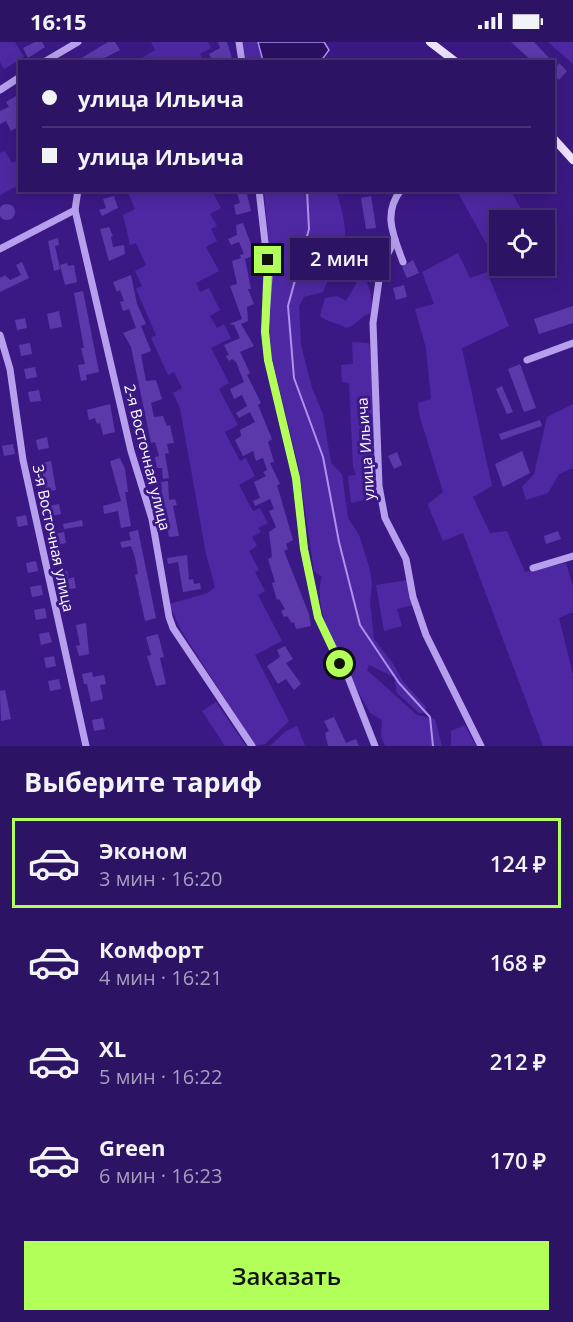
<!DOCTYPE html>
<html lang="ru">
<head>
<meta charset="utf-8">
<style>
	body { margin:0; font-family:"Open Sans",sans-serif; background:#38206d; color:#f1f3f6; height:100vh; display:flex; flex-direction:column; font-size:22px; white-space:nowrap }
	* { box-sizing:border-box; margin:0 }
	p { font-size:20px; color:#a69ebf }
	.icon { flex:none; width:33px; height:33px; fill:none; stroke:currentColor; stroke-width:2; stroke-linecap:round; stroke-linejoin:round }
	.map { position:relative; height:704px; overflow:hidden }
	.side { display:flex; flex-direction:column; background:#2c1364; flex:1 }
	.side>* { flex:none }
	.banner { position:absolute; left:18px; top:18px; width:537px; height:132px; border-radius:0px; box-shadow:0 3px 15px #0003,0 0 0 2px #483278; display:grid; align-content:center; height:132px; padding:0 24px; background:#2c1364 }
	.fabs { position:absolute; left:489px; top:168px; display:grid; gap:12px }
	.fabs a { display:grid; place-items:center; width:66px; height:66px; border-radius:0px; background:#2c1364; box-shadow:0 3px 15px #0003,0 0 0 2px #483278; font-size:30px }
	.end { position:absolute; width:27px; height:27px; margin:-14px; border:8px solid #b2ff59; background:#111; box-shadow:0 0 0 3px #111 }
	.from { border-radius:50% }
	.bubble { position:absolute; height:42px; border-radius:0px; background:#2c1364; box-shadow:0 3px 15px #0003,0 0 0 2px #483278; font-size:20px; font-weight:600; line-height:42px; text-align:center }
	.banner b { display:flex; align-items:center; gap:21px; height:57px; font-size:22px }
	.banner b+b { border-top:2px solid #483278 }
	.banner i { width:15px; height:15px; background:#f1f3f6 }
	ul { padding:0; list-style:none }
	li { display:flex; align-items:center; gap:18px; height:90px; margin:0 12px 9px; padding:0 12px; border:3px solid transparent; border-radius:0px }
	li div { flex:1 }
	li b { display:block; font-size:22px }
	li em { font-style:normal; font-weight:600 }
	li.active { border-color:#b2ff59 }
	li>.icon { width:54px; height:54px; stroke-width:1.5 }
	h2 { padding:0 24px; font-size:27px; line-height:72px }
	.cta { display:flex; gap:12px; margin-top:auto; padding:12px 24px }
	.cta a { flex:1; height:69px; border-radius:0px; background:#b2ff59; color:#111; font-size:24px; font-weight:600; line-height:69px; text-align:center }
	.status { display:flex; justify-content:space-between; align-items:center; height:42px; padding:0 30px; background:#2c1364; direction:ltr }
	.status svg { height:16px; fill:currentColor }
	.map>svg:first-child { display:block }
</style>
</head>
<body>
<div class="status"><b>16:15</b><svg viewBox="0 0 49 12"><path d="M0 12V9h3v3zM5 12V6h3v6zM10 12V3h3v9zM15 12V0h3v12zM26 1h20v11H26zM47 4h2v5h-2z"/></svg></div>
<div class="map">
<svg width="573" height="704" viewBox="0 0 573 704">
	<rect width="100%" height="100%" fill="#3b1985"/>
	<g fill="#4e28a2">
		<path d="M0,0H15L24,15L4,27L0,20Z"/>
		<path d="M151,0H208L211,6L200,12L204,19H137L155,8Z"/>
		<path d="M243,0H258L263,19H246Z"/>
		<path d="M548,0H573V22Z"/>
		<path d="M5,109L12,121L19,118V143L0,153V111Z"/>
		<path d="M336,148C341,164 348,189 344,206C340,221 328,235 323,250L304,255L299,264L301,303L312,346L323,372L331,421L342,432L348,476L359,493L370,528L372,542L370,561L374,597L394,623L402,638L426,665L425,671H419L397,651L394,635L369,623L367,628L417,673L435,677L442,704H385L381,694L382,678L370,671C353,637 309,572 322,535L314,529L299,427L270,308L268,284L272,233L264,149Z"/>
		<path d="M127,149H212L221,166L210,172L217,184L211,187L217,199L206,205L219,229L196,241L200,250L209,246L220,268L210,274L217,286L224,282L231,296L211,306L229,341L219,347L238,383L225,390L240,419L246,416L255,434L239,443L253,469L260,466L268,481L258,486L261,490L252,495L257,504L249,509L259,528L255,530L265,549L258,553L282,599L255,613L289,679L265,702L255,704L181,588L169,562L208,551L215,545L206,512L180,366L173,351L182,346L174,330L168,333L151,296L156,293L136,247L142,244L135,229L146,223L136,201L130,203L123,173L135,167Z"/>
		<path d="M457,149H511L527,178H500L499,194L486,201Z"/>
		<path d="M458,211L470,236L487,230L509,284L462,306L492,444L473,455L490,491L507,489L525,530L566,521L573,544V570L559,576L573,632V704H543L463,491L443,499L429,466L428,462L443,450L419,372L418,361L431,357L426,306L415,267L434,262L422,230Z"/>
		<path d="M360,235H364C370,246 374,259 370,271C360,275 357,283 346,286C337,280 328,281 320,274L325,256L337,254L346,259Z"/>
		<path d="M352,300L369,301C371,322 375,345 376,366C377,397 371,425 376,455L351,461L348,434L356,433L353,425L349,341L342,340L341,323L353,322Z"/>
		<path d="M573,362V426L559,432L548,451L526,458L522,445L534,432L547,375Z"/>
		<path d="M408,538L413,563L397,567L402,584L384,589L376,543Z"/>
		<path d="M216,660L246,704H225L202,669Z"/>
		<path d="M465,683L476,704H451V689Z"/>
		<path d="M297,684L305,704H270L286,689Z"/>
	</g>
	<path fill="#2b1062" stroke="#ac91ee" stroke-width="1.5" d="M258,0H324L329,8L321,19H263Z"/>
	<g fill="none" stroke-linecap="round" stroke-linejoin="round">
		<path stroke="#ac91ee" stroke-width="2" d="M307,148L309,187L288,264L294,336L323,415L339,500L360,583L399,641L430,675L433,704"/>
	</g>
	<g fill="#5c39aa">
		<path d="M35,0H42L45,5L28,16L23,6Z"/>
		<path d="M108,0H115L120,8L99,19L97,16L91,20H75Z"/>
		<path d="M218,0H227L233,20H223L220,17L213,20L209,12L220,6Z"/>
		<path d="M511,0H534L553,20H533Z"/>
		<path d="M559,21L567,29L559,38L554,33V28Z"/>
		<path d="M16,54L20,60V84L11,89L6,79L0,82V69L9,65L6,60Z"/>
		<path d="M236,148H246L251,169L236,173L234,163L240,161Z"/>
		<path d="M114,154L118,166L102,174L99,168L106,166L103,157Z"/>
		<path d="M371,154L376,186L366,187L361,156Z"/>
		<circle cx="7" cy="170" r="8"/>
		<path d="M243,181L255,213L245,217L251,247H248L254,262L247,265L248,279L241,282L254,304L240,310L250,331L247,333L261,361L258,363L272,397L268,400L274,420L270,421L280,442L277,443L293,498L286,502L288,507L284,509L309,572L311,584L296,587L294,580L292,581L287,574L284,575L281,569L285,567L279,557L277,558L272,541L275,540L268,517L272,515L269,490L276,485L269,469L274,467L270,457L255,464L253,459L260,456L254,440L266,434L263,430L267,428L263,416L256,419L253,409L243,414L235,398L241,394L240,388L255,380L250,370L239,376L236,371L247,364L242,353L234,357L230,347L244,340L236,320L232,317L229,319L226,314L229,313L224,303L240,296L234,283L229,282L242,277L230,244L237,242L232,219L241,216L240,213L244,212L239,200L231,203L228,197L237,193L236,183Z"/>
		<path d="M109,185L113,194L111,195L113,205L124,203L125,212L109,219L100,187Z"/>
		<path d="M58,196L59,203L55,204L60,227L54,229L48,199Z"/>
		<path d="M413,218L419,231L407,236L402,225Z"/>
		<path d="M22,220L29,236L0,250V236L5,233L10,238L21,233L16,223Z"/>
		<path d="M67,221L68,224L74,223L77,240L65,243L60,223Z"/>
		<path d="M131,233L137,262L146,282L141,284L151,309L141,313L146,339L156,338L162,357L151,361L154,375L163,374L167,384L170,383L173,397L174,401L167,402L169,411L165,412L169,436L163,437L162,426H157L155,415L159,414L155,400L151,401L131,305L123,291L136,286L129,267L123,269L120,260L124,259L120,248L117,250L113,240Z"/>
		<path d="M404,243L407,255L396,258L393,246Z"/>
		<path d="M83,249L99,330L86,333L87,338L81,339L78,323L85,322L81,306H84L74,251Z"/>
		<path d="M573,264V281L539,292L534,277Z"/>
		<path d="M59,269L62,285L50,287L47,272Z"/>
		<path d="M25,276L27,286L17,288L15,278Z"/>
		<path d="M30,301L32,312L21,314L19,303Z"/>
		<path d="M520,322L536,366L524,370L508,327Z"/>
		<path d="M35,325L37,335L26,337L24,327Z"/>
		<path d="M502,344L513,370L507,372L496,347Z"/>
		<path d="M39,348L41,359L30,360L28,350Z"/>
		<path d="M110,362L115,390L103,393L100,381L97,382L95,376L89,378L87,368Z"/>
		<path d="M540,378L542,384L501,398L499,392Z"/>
		<path d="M47,395L49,406L38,408L36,398Z"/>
		<path d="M13,402L15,412L4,414L2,404Z"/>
		<path d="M522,409L530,431L503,445L495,422Z"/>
		<path d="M397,410L402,423L394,427L388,414Z"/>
		<path d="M120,416L125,427L128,450H125L131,484L121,486L118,469L104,472L103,464L121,459L110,419Z"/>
		<path d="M51,419L56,448L46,450L41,421Z"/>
		<path d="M168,439L169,458L175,457L177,463L173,464L179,494L169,495L163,458L154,460L152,451L162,449L161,440Z"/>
		<path d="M59,462L61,472L51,474L49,464Z"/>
		<path d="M26,473L28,483L18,485L16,475Z"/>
		<path d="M82,478L83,484L64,487L63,482Z"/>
		<path d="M138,488L156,576L145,579L135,533L138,532L135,515L131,504L122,506L120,500L131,498L129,490Z"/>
		<path d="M558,489L561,497L546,502L544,494Z"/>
		<path d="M64,490L66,501L56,503L54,492Z"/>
		<path d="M187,513L189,538L193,537L194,542L200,541L201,547L183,550L178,520L168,522L167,516Z"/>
		<path d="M36,519L38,529L28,531L26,521Z"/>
		<path d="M67,529L68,537L74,535L76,546L65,548L62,530Z"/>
		<path d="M41,543L43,553L32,555L30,545Z"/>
		<path d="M45,566L47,576L36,578L34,568Z"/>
		<path d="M86,581L89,612L79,614L76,604L80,603L76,583Z"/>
		<path d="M49,590L52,600L41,603L39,592Z"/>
		<path d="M158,592L164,615L160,616L166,642L156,644L147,614L151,613L146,595Z"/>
		<path d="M285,604L293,617L286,621L301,642L294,648L286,637L278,642L267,624L280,615L277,608Z"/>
		<path d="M54,614L56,624L46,626L44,616Z"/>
		<path d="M92,630L93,635L104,633L106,642L100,643L103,657L91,660L87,642H84L82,632Z"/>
		<path d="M59,637L61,647L50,649L48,639Z"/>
		<path d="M5,648L11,677L1,679L0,649Z"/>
		<path d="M334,675L346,701L356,697L359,704H328L325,691L329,689L324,679Z"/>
		<path d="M103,676L105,687L94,689L92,678Z"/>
	</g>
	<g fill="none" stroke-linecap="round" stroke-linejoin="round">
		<g stroke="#b69fec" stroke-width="7">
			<path d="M239,0L242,20"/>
			<path d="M44,20L78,0"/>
			<path d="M0,48L20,35"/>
			<path d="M78,148L75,168L131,409L152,477L169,575L173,586L252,704"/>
			<path d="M259,148L269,235L265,290L268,318L296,436L304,507L318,575L348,635L375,704"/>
			<path d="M401,148C382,172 394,195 403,220"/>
			<path d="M395,198L385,217L379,238L373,281L379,444L385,476L406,517L413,555L426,593L481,704"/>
			<path d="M0,207L75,168"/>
			<path d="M0,293L10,327L23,418L86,704"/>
			<path d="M527,318L573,301"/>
			<path d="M533,526L573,514"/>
		</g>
		<g stroke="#eee3ff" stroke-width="8">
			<path d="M430,0L456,20"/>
			<path d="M554,97L573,118"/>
		</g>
	</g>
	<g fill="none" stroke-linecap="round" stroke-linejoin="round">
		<path stroke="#b2ff59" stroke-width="8" d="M268,218L265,290L268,318L296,436L304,507L318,575L340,622"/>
	</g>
	<g text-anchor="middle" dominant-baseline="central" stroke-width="6" stroke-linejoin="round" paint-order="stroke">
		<g font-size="15" fill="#fff" stroke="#3b1985">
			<text transform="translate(365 407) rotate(-94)">улица Ильича</text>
			<text transform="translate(148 415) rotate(76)">2-я Восточная улица</text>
			<text transform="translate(54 496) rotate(78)">3-я Восточная улица</text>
		</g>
	</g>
</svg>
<div class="fabs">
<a><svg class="icon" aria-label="locate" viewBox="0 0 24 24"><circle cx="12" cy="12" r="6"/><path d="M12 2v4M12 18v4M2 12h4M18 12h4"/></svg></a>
</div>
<i class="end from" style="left:340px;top:622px"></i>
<i class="end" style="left:268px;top:218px"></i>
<div class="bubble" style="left:290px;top:196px;width:99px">2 мин</div>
<div class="banner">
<b><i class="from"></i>улица Ильича</b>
<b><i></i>улица Ильича</b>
</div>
</div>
<section class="side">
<h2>Выберите тариф</h2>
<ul>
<li class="active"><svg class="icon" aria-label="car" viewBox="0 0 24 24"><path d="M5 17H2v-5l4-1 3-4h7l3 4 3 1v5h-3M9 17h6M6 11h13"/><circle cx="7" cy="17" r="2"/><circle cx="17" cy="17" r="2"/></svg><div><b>Эконом</b><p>3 мин · 16:20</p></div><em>124 ₽</em></li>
<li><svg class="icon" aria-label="car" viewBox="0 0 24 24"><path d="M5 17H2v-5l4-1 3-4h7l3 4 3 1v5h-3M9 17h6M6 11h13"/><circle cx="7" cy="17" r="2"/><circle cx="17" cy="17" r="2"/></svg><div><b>Комфорт</b><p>4 мин · 16:21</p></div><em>168 ₽</em></li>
<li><svg class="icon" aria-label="car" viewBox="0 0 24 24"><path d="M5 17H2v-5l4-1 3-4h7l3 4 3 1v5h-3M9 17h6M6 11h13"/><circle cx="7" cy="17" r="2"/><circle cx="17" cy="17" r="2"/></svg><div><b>XL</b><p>5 мин · 16:22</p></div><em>212 ₽</em></li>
<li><svg class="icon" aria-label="car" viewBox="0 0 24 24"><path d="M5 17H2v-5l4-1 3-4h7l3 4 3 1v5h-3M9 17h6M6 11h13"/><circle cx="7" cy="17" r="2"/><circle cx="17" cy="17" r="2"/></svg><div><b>Green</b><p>6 мин · 16:23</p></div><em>170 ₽</em></li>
</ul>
<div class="cta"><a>Заказать</a></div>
</section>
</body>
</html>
